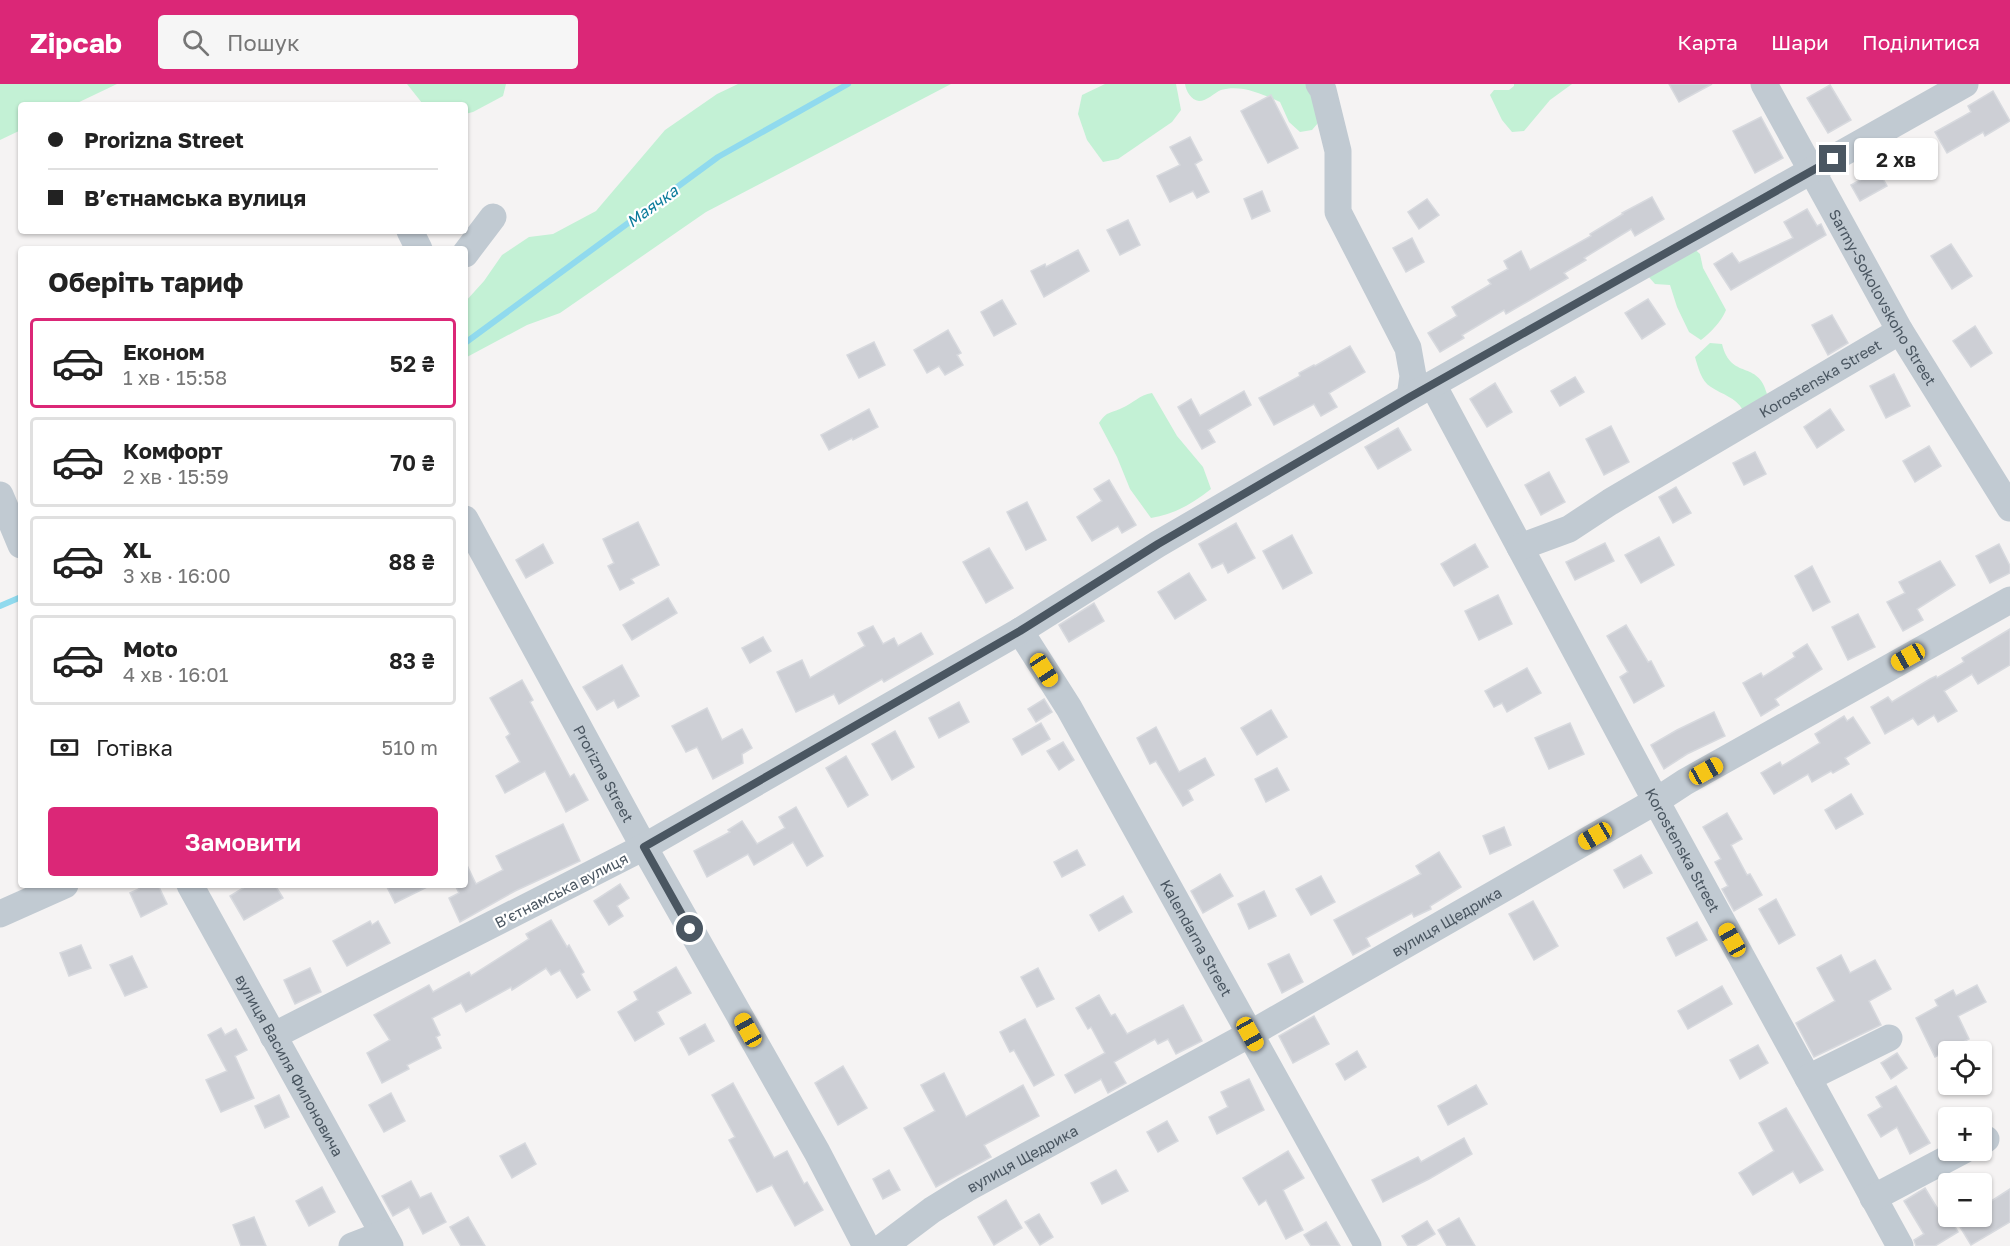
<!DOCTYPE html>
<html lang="uk">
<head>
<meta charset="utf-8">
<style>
	body { margin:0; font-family:"Golos Text",sans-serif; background:#f6f6f6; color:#222; height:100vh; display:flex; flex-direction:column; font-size:22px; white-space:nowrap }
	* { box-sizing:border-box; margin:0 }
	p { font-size:20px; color:#767676 }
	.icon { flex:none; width:33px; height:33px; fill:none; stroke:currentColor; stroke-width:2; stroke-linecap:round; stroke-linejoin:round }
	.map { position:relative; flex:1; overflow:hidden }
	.drawer { position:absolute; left:18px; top:162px; width:450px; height:642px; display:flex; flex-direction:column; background:#fff; border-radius:6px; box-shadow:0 2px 4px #0004 }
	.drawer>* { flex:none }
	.guide { position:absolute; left:18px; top:18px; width:450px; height:132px; border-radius:6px; box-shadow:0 2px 4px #0004; display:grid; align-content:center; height:132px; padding:0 30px; background:#fff }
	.tools { position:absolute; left:1938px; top:957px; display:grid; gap:12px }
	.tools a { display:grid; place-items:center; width:54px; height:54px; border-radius:6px; background:#fff; box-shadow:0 2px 4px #0004; font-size:30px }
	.end { position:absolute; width:27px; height:27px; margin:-14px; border:8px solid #4a5661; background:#fff; box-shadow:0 0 0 3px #fff }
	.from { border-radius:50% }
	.bubble { position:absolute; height:42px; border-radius:6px; background:#fff; box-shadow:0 2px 4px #0004; font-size:20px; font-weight:600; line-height:42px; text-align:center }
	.car { position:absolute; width:18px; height:36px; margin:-18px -9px; border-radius:8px; box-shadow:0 0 4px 2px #0007; background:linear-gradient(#f5c518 24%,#345 0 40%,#f5c518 0 76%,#345 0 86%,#f5c518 0) }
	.guide b { display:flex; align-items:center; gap:21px; height:57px; font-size:22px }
	.guide b+b { border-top:2px solid #e0e0e0 }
	.guide i { width:15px; height:15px; background:#222 }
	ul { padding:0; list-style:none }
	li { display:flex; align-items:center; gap:18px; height:90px; margin:0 12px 9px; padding:0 18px; border:3px solid #e0e0e0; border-radius:6px }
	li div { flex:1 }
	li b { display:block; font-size:22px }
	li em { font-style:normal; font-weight:600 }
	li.active { border-color:#db2777 }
	li>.icon { width:54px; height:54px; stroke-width:1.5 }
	h2 { padding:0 30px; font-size:27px; line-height:72px }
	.pay { display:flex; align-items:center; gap:15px; height:66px; padding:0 30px; font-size:22px }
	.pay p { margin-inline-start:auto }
	.button { display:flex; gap:12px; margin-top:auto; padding:12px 30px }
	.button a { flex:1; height:69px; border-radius:6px; background:#db2777; color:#fff; font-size:24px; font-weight:600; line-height:69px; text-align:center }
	header { display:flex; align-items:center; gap:36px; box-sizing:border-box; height:84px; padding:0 30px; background:#db2777; color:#fff }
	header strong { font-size:28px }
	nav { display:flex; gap:33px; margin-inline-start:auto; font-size:21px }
	.search { width:420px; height:54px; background:#f6f6f6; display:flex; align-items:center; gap:15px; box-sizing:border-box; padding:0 21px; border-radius:6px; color:#767676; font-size:22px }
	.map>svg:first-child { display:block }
</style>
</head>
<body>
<header>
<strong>Zipcab</strong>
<div class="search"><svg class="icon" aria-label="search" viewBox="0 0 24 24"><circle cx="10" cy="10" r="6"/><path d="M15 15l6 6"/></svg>Пошук</div>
<nav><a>Карта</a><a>Шари</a><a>Поділитися</a></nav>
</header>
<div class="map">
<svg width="2010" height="1162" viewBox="0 0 2010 1162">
	<rect width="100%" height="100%" fill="#f5f3f3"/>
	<g fill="#c3f1d5">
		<path d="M0,0H117L73,21H21V46L0,56Z"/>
		<path d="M407,0H506L503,12L473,28L465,30V21H426L422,19Z"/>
		<path d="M738,0H951L706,128L560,229L527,241L467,273L465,271V218L484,197L502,171L529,153L553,150L596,127L665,46L717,10Z"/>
		<path d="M1105,0H1176L1181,26L1172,38L1118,75L1103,78L1087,56L1078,30L1082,11Z"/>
		<path d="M1185,0H1313L1318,39L1312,46L1300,48L1289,38L1280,18C1262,10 1241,0 1221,6C1214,9 1207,17 1199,17C1191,16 1186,7 1185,0Z"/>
		<path d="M1514,0H1572L1550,16L1524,47L1512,48L1502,36L1490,11L1494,6H1509L1514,2Z"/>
		<path d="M1691,162L1700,170L1703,184L1726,226C1721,238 1711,248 1701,256L1689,248L1677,223L1670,201L1655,200L1648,192Z"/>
		<path d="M1710,259L1722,260C1731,297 1758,275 1767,310L1743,326C1735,313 1723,311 1711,303C1701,297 1698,283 1695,273Z"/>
		<path d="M1152,309L1177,352L1203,383L1211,405C1192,420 1175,430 1151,434L1130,405L1117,373L1099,339C1108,326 1110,330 1122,324C1134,319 1139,311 1152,309Z"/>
	</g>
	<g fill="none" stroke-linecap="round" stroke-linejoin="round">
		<g stroke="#90daee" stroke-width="6">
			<path d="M465,259L718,73L848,0"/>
			<path d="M0,522L21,513"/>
		</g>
	</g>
	<g fill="#cdcfd5" stroke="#d7d9de" stroke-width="1.5">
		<path d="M1669,0H1712L1679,18Z"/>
		<path d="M1830,1L1851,36L1828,49L1807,14Z"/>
		<path d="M1993,7L2010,37L1985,52L1983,48L1947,69L1935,48L1971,28L1968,22Z"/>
		<path d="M1271,11L1298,64L1268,79L1241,27Z"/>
		<path d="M1761,33L1783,74L1755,89L1733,47Z"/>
		<path d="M1190,53L1202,76L1195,80L1209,108L1197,114L1193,107L1170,118L1157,92L1180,81L1170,63Z"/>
		<path d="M1878,86L1887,102L1860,117L1851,101Z"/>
		<path d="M1262,107L1270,127L1252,135L1244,115Z"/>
		<path d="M1652,113L1664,135L1635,152L1631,145L1584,174L1586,176L1564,189L1568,194L1506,230L1504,226L1462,251L1464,254L1440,268L1428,249L1457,232L1452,223L1491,200L1488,196L1508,185L1504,177L1521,167L1530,186L1591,152L1590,150L1623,130L1622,129Z"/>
		<path d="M1427,115L1439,131L1419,145L1408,128Z"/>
		<path d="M1807,125L1817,142L1821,140L1826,151L1731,206L1714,180L1732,169L1739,179L1793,154L1784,138Z"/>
		<path d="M1128,136L1140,161L1120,171L1107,146Z"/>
		<path d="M1412,154L1424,178L1406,188L1393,164Z"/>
		<path d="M1951,160L1972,192L1952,205L1931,172Z"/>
		<path d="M1078,166L1089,187L1044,213L1031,187L1045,180L1046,183Z"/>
		<path d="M1648,215L1665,240L1642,255L1625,229Z"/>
		<path d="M1002,216L1016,240L994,252L981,228Z"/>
		<path d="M1832,231L1848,259L1828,271L1812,241Z"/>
		<path d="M1975,242L1992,269L1971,283L1953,257Z"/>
		<path d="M948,246L961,269L957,271L963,281L945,291L939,282L927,289L914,266Z"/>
		<path d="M874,258L885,281L859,294L847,271Z"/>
		<path d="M1350,262L1365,288L1329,309L1337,323L1321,332L1314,320L1274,341L1259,314L1300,292L1299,289L1314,281L1315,282Z"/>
		<path d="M1894,290L1910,322L1886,334L1870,302Z"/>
		<path d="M1575,293L1584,308L1560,322L1551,307Z"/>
		<path d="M1495,299L1512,328L1487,343L1470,315Z"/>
		<path d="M1244,307L1251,321L1208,346L1215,358L1202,365L1178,323L1191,315L1200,332Z"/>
		<path d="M869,325L878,343L853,356L852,354L829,366L821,351Z"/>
		<path d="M1830,325L1844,346L1817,364L1804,343Z"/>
		<path d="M1611,342L1629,378L1604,391L1586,355Z"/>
		<path d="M1398,344L1411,366L1378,385L1365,363Z"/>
		<path d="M1929,362L1941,382L1915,398L1903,377Z"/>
		<path d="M1755,368L1766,390L1744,401L1733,379Z"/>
		<path d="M1549,388L1565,418L1541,431L1525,401Z"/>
		<path d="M1109,396L1136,441L1122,449L1118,442L1092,457L1077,433L1102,417L1094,405Z"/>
		<path d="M1676,403L1691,429L1673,439L1659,413Z"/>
		<path d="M1027,418L1046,456L1026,466L1007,428Z"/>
		<path d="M638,438L659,481L631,495L634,499L620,506L608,482L614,479L603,455Z"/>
		<path d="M1236,439L1255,474L1228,489L1223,479L1212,484L1199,460Z"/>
		<path d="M1292,451L1312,489L1283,505L1263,467Z"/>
		<path d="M1659,453L1674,481L1641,499L1625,471Z"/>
		<path d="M1605,459L1614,477L1575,496L1566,478Z"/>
		<path d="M543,460L553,479L526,494L516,476Z"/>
		<path d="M1475,460L1488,483L1454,502L1441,480Z"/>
		<path d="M1999,460L2010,482V489L1990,499L1976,472Z"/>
		<path d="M989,464L1013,504L986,519L963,478Z"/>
		<path d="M1940,477L1955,501L1917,525L1923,536L1903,547L1887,518L1905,509L1899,498Z"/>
		<path d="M1812,482L1830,518L1813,527L1795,492Z"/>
		<path d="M1189,489L1206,516L1175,535L1158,508Z"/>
		<path d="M1498,511L1512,540L1479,556L1465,527Z"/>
		<path d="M668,514L677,529L632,556L623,541Z"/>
		<path d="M1094,519L1104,537L1069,558L1059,541Z"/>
		<path d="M1858,530L1875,563L1848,576L1832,543Z"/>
		<path d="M1626,541L1648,578L1651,577L1664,602L1634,619L1620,593L1628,588L1607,552Z"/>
		<path d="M873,542L883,560L894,554L898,562L921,549L933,570L884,598L882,595L839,620L834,610L796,628L777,588L802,576L810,594L865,562L858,549Z"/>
		<path d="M2010,545V581L1978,600L1972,590L1944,607L1957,627L1938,638L1934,631L1918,641L1913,634L1885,650L1871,623L1888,613L1892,618L1930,595L1936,592L1937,594L1964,578L1962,574Z"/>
		<path d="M763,553L771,567L750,579L742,564Z"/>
		<path d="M1807,560L1822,585L1775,615L1779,621L1761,632L1743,599L1761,589L1763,593L1795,573L1793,569Z"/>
		<path d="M622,581L639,612L618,624L614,616L597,626L583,603Z"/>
		<path d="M1527,584L1541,609L1507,628L1502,619L1494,623L1485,607Z"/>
		<path d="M522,596L533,616L530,618L570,693L574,690L588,716L566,728L545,687L505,709L496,692L520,678L506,653L510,650L490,614Z"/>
		<path d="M1044,615L1052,628L1036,638L1028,625Z"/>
		<path d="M959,618L969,638L939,654L929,634Z"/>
		<path d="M707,624L722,656L742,645L752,664L742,670L743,679L713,695L697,663L686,668L672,642Z"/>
		<path d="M1271,626L1287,653L1257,671L1241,644Z"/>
		<path d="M1714,628L1725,652L1687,670L1664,685L1651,661L1677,646Z"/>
		<path d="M1844,632L1847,637L1853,633L1870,659L1845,674L1849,680L1833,689L1831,687L1812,698L1808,690L1774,710L1761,689L1780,678L1782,682L1820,659L1815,650Z"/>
		<path d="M1041,639L1050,655L1022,671L1013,655Z"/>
		<path d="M1570,639L1584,670L1549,685L1535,654Z"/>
		<path d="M1156,643L1179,688L1205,674L1214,691L1188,706L1193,716L1183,722L1156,677L1150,680L1137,654Z"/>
		<path d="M895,647L914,683L892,696L872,660Z"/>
		<path d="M1063,658L1074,676L1059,686L1047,667Z"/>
		<path d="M846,672L868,711L848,723L826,684Z"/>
		<path d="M1277,684L1289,706L1266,718L1255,695Z"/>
		<path d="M1851,710L1863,730L1836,745L1825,726Z"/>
		<path d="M796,723L823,772L807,782L793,758L754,781L748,770L707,793L694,767L730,748L728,746L742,737L757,760L785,744L779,733Z"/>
		<path d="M1727,729L1742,755L1731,761L1747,791L1750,790L1762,811L1734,827L1722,805L1728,802L1715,778L1721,775L1703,743Z"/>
		<path d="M563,740L580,777L515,807L460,838L449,814L459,809L455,801H465V777L476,800L503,786L496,772Z"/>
		<path d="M1504,743L1511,761L1490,770L1483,752Z"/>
		<path d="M1077,766L1085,781L1062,793L1054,778Z"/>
		<path d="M1439,768L1461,803L1430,822L1431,825L1414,833L1412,829L1366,854L1370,862L1353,871L1334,836L1421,790L1416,782Z"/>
		<path d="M1641,771L1652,789L1624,804L1614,786Z"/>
		<path d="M1220,790L1233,812L1203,829L1191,807Z"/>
		<path d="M1321,792L1335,818L1311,831L1296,805Z"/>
		<path d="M620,800L629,814L617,822L623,832L609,841L594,817Z"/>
		<path d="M137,801H158L167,820L141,833L130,809L139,805Z"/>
		<path d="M248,801H275L283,814L244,836L230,812Z"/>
		<path d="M386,801H431L395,819Z"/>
		<path d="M1264,807L1276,832L1249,845L1238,820Z"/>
		<path d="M1123,812L1132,828L1099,847L1090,831Z"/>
		<path d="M1776,815L1795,851L1779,860L1759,825Z"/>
		<path d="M1533,817L1558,862L1534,876L1509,830Z"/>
		<path d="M551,836L567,863L569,861L584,888L581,890L590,906L577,914L560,886L551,891L546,884L512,906L511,903L466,928L461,919L432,934L440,951L436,953L441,964L407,981L409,985L382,999L367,969L390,956L374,931L429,901L433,908L469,888L471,892L529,855L526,850Z"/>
		<path d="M370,837L372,841L378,837L390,859L347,882L333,857Z"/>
		<path d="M1697,838L1707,856L1676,872L1667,854Z"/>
		<path d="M81,861L91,884L69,892L60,869Z"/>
		<path d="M1289,870L1303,898L1282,909L1268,880Z"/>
		<path d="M1841,871L1850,889L1875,876L1891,905L1869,917L1881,941L1814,973L1796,939L1835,917L1817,884Z"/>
		<path d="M132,872L147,903L125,912L110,881Z"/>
		<path d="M676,883L691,909L657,928L664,940L635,957L618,928L638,916L634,908Z"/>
		<path d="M310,884L321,908L295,920L284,896Z"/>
		<path d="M1038,884L1054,915L1037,923L1021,893Z"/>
		<path d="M1977,901L1986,918L1958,932L1969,955L1935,973L1916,934L1938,922L1935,916L1953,906L1956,912Z"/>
		<path d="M1722,902L1732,920L1688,945L1678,927Z"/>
		<path d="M1099,911L1111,932L1115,930L1127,950L1183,921L1202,957L1176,970L1168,955L1158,960L1155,955L1114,978L1126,999L1108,1009L1101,995L1075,1009L1065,991L1105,969L1091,943L1088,945L1076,924Z"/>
		<path d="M1314,932L1329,960L1293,979L1279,952Z"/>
		<path d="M1025,935L1054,991L1034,1002L1014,966L1010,968L1000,948Z"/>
		<path d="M705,940L714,957L689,971L680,954Z"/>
		<path d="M221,944L225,951L236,945L247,966L235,972L254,1014L221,1028L206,996L227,987L208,951Z"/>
		<path d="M1758,961L1768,979L1740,995L1730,976Z"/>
		<path d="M1357,967L1366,983L1345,996L1336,980Z"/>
		<path d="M1897,969L1907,984L1891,995L1881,979Z"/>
		<path d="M843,982L867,1024L838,1041L815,999Z"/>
		<path d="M944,989L966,1033L1023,1001L1039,1032L984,1061L991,1073L936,1103L904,1044L935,1027L921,1001Z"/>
		<path d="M1249,995L1264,1026L1217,1050L1209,1033L1228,1023L1221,1008Z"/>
		<path d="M733,999L774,1074L787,1067L804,1100L807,1098L823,1126L795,1142L772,1101L757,1108L729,1056L735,1053L712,1011Z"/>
		<path d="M1476,1001L1487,1020L1448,1041L1438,1022Z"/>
		<path d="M1896,1002L1930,1059L1910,1070L1897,1043L1881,1053L1868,1031L1882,1023L1876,1013Z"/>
		<path d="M391,1009L405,1037L384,1048L369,1021Z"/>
		<path d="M279,1011L289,1033L265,1044L255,1022Z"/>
		<path d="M1786,1024L1823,1086L1800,1099L1793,1087L1753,1111L1739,1089L1774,1067L1759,1039Z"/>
		<path d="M1167,1037L1178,1057L1158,1068L1147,1048Z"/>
		<path d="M1464,1054L1472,1070L1429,1095L1383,1118L1372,1096L1418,1073L1421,1078Z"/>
		<path d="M525,1059L536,1080L512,1094L500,1072Z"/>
		<path d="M1288,1067L1304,1094L1283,1106L1303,1146L1286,1155L1266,1116L1259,1121L1243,1094Z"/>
		<path d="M889,1086L900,1106L883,1115L873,1095Z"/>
		<path d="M1116,1086L1128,1107L1102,1120L1091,1099Z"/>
		<path d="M411,1097L420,1114L431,1109L446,1138L423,1150L409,1123L393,1132L382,1112Z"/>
		<path d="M322,1103L335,1128L309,1142L296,1117Z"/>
		<path d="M1925,1104L1945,1137L1950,1134L1958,1148L1935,1162H1916L1914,1156L1924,1150L1904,1117Z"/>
		<path d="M2010,1105V1138L1971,1161L1957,1138L1965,1132H1982V1123Z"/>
		<path d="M1006,1116L1022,1144L994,1161L978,1133Z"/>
		<path d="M1039,1130L1053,1153L1040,1161L1025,1138Z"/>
		<path d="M254,1133L266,1162H241L233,1141Z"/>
		<path d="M468,1133L485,1162H461L450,1143Z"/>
		<path d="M1459,1134L1475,1162H1447L1438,1146Z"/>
		<path d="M1427,1137L1435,1150L1415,1162H1408L1402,1152Z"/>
		<path d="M1326,1138L1340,1162H1311L1304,1151Z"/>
	</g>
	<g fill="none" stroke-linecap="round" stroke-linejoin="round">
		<g stroke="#c1cad2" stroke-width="27">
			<path d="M1319,0L1323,6L1338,67V128L1408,264L1413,292L1410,313"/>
			<path id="s1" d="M1764,0L1900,247L2010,424"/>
			<path d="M410,147L419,165"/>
			<path d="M465,170L493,133"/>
			<path id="s2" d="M1433,301L1656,717L1900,1162"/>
			<path d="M0,411L21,461"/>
			<path id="s3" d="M465,435L644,763L817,1068L866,1162"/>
			<path id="s4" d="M1520,463L1569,445L1610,418L1900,247"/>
			<path id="s5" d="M1020,547L1069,624L1368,1162"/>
			<path id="s6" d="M190,801L390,1162"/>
			<path d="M0,830L65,801"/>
			<path d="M273,952L644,763L1020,547L1158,460L1410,313L1965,0"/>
			<path d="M1808,994L1889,954"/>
			<path d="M1982,1058L1986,1055"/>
			<path d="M1873,1114L1964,1066"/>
			<path d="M352,1162L383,1150"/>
			<path id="s7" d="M884,1162L932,1126L966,1105L1250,950L1656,717L1685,698L2010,516"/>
		</g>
	</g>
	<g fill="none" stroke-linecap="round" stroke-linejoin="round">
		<path stroke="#4a5661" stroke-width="8" d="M690,845L644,763L1020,547L1158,460L1410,313L1833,75"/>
	</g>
	<g text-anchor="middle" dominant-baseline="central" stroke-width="4.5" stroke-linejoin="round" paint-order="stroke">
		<g font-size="15" fill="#4a5661" stroke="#fff">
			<text stroke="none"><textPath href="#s1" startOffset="244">Sarmy-Sokolovskoho Street</textPath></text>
			<text stroke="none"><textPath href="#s4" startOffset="345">Korostenska Street</textPath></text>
			<text stroke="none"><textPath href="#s3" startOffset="290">Prorizna Street</textPath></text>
			<text stroke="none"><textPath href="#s2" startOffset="528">Korostenska Street</textPath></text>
			<text transform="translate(561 806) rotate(-27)">Вʼєтнамська вулиця</text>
			<text stroke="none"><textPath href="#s7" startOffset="650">вулиця Щедрика</textPath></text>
			<text stroke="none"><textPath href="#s5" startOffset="354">Kalendarna Street</textPath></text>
			<text stroke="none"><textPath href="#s6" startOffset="206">вулиця Василя Филоновича</textPath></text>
			<text stroke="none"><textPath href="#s7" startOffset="164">вулиця Щедрика</textPath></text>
		</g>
		<g font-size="16" font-style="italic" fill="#0c7c9b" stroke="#fff">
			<text transform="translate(652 122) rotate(-36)">Маячка</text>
		</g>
	</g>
</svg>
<div class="tools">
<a><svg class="icon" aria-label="locate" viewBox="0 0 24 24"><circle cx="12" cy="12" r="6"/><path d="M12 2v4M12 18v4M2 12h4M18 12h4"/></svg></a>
<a>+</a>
<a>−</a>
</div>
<i class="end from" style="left:690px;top:845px"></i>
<i class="end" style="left:1833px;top:75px"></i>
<div class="bubble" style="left:1854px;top:54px;width:84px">2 хв</div>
<i class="car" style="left:1908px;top:573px;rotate:241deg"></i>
<i class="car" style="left:1044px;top:586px;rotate:147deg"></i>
<i class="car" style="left:1706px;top:687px;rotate:61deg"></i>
<i class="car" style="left:1595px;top:752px;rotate:240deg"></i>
<i class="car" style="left:1732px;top:856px;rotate:331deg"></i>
<i class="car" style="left:748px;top:946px;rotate:331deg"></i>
<i class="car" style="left:1250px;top:950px;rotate:151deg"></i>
<div class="guide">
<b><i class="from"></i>Prorizna Street</b>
<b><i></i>Вʼєтнамська вулиця</b>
</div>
<section class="drawer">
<h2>Оберіть тариф</h2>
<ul>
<li class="active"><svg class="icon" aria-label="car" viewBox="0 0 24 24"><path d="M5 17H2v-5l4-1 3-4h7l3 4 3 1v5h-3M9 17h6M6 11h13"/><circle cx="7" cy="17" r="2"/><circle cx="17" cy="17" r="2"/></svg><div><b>Економ</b><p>1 хв · 15:58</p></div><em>52 ₴</em></li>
<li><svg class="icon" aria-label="car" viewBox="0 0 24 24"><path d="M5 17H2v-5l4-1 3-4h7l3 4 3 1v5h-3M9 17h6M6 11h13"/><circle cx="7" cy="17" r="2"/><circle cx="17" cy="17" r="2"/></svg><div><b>Комфорт</b><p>2 хв · 15:59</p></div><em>70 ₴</em></li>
<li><svg class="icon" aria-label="car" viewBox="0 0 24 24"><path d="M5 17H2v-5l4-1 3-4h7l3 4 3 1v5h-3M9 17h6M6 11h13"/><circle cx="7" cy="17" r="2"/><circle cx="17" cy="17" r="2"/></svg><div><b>XL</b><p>3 хв · 16:00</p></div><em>88 ₴</em></li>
<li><svg class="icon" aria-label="car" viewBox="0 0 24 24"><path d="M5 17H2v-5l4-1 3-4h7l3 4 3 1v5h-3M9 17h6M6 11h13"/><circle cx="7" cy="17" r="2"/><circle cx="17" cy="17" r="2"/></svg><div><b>Moto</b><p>4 хв · 16:01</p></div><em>83 ₴</em></li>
</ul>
<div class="pay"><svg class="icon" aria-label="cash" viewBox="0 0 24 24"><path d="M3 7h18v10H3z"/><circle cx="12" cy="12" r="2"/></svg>Готівка<p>510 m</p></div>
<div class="button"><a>Замовити</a></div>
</section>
</div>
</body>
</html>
